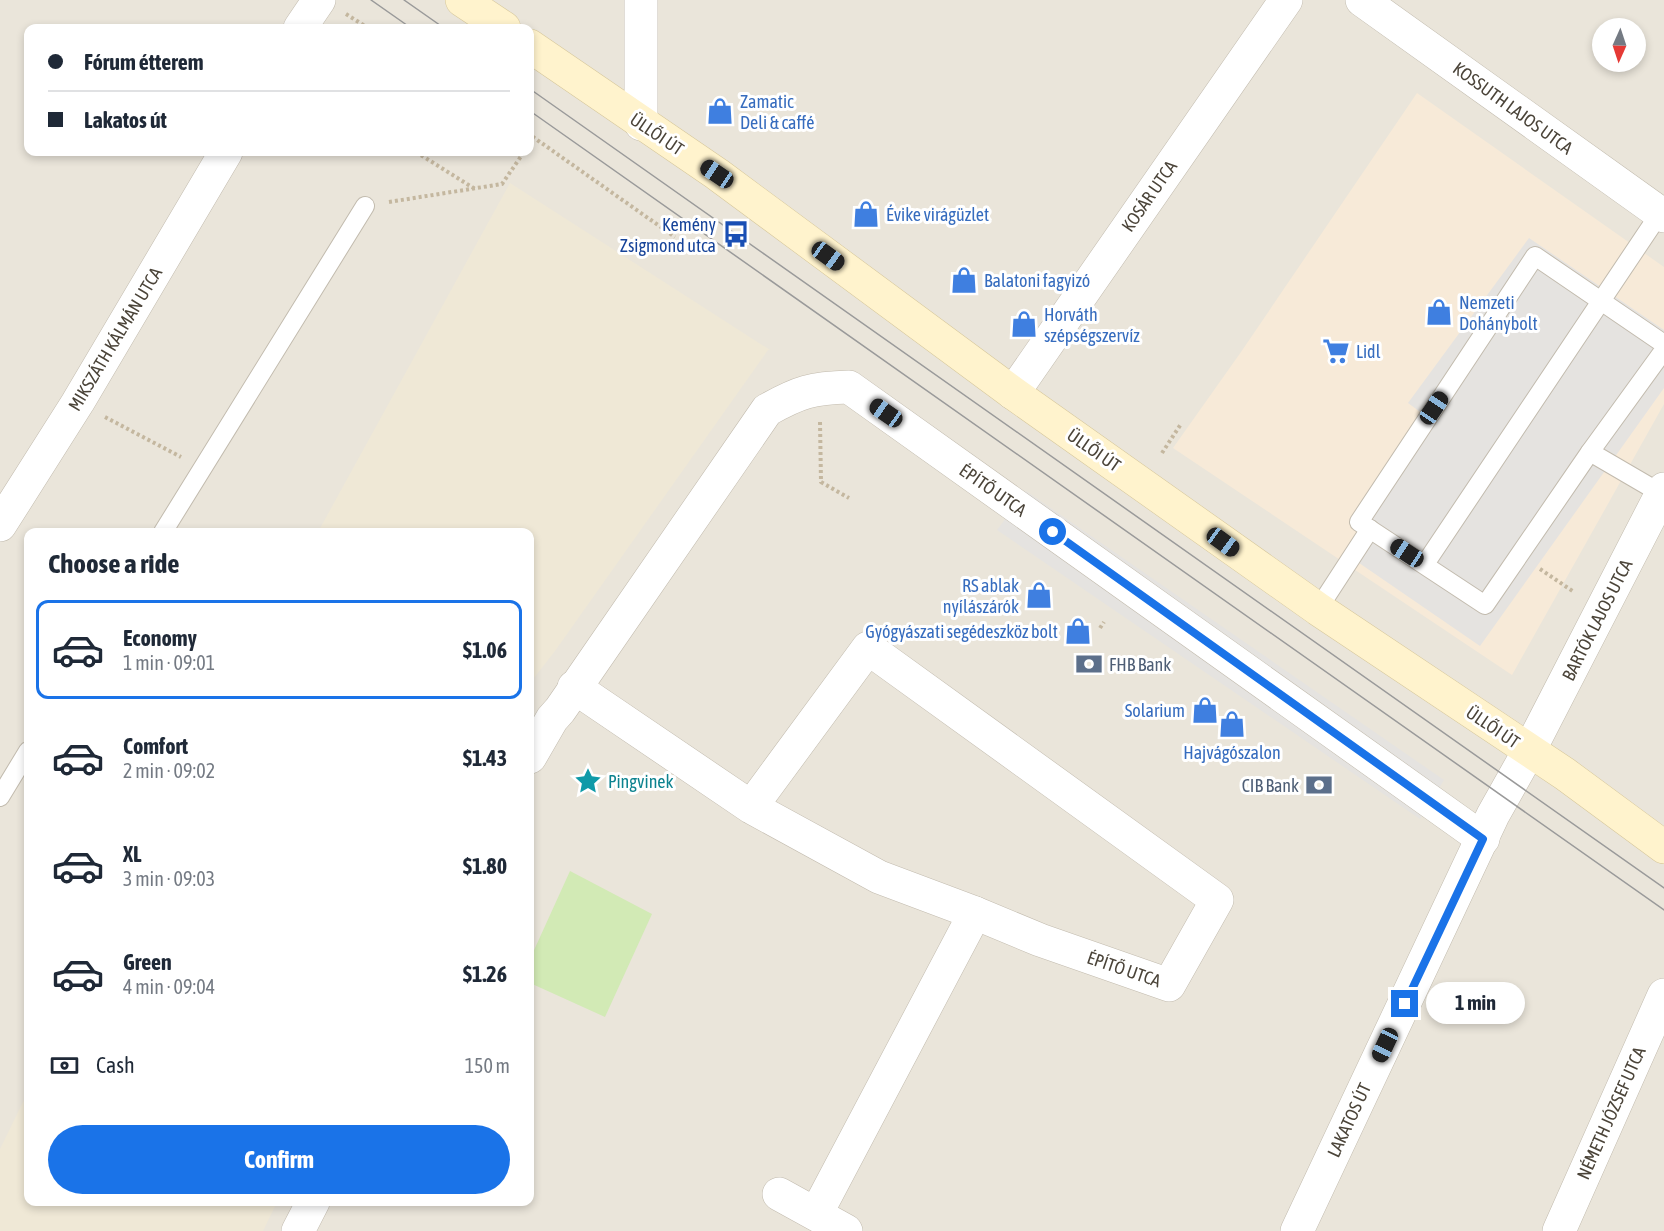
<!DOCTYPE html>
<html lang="en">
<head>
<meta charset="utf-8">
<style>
	body { margin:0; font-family:"Asap Condensed",sans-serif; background:#f6f6f7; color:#1f2937; height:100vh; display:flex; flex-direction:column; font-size:22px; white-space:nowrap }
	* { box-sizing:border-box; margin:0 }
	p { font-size:20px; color:#747a83 }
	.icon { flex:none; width:33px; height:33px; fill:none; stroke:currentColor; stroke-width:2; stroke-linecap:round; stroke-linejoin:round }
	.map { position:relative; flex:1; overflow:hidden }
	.panel { position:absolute; left:24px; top:528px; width:510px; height:678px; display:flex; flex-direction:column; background:#fff; border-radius:12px; box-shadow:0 3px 9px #0003 }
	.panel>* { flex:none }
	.banner { position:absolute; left:24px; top:24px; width:510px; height:132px; border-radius:12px; box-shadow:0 3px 9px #0003; display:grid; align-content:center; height:132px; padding:0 24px; background:#fff }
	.needle { width:39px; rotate:183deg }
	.fabs { position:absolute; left:1592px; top:18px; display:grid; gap:12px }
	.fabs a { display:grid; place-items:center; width:54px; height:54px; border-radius:50%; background:#fff; box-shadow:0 3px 9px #0003; font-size:30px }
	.end { position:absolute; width:27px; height:27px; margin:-14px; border:8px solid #1a73e8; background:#fff; box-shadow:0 0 0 3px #fff }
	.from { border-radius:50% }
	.bubble { position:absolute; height:42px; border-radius:21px; background:#fff; box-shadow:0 3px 9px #0003; font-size:20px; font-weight:700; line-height:42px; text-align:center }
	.car { position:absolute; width:18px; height:36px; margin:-18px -9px; border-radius:8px; box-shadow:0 0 4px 2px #0007; background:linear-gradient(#222 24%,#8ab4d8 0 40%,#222 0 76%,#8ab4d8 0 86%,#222 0) }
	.banner b { display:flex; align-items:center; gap:21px; height:57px; font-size:22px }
	.banner b+b { border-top:2px solid #e0e1e3 }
	.banner i { width:15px; height:15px; background:#1f2937 }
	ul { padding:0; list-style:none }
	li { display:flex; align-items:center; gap:18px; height:99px; margin:0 12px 9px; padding:0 12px; border:3px solid transparent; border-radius:12px }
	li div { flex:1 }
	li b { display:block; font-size:22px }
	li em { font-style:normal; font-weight:700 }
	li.current { border-color:#1a73e8 }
	li>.icon { width:54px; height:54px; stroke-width:1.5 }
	h2 { padding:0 24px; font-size:27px; line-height:72px }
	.pay { display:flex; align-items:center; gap:15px; height:66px; padding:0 24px; font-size:22px }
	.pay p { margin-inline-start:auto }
	.action { display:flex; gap:12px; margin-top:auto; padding:12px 24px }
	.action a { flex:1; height:69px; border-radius:36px; background:#1a73e8; color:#fff; font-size:24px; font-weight:700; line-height:69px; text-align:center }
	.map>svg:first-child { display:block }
</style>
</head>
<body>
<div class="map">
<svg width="1664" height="1231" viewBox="0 0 1664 1231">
	<rect width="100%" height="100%" fill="#f6f3ec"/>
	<path fill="#eae5da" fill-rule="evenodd" d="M0,0H1664V1231H0ZM28,28H530V152H28ZM1602,28H1635V62H1602ZM28,532H530V1202H28Z"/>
	<path fill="#f7ead8" d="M1417,93L1664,267V404L1512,675L1173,448L1241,352Z"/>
	<g fill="#efe8d6">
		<path d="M510,183L770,350H768L555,651L530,683V532H318Z"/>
		<path d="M28,1092V1202H277L263,1231H0V1149Z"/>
	</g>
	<path fill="#d2eab5" d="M570,871L652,914L605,1017L530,983V959Z"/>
	<g fill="#e5e3e0">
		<path d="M1529,238L1664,330V388L1480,646L1346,554L1434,422L1408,403Z"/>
		<path d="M1026,491L1444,780L1420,819L997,530Z"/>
	</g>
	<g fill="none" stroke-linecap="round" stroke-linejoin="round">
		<defs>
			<g id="service">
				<path d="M1664,344L1535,256L1359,522L1485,605L1590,452L1664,350"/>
				<path d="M1590,452L1662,494"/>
				<path d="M163,532L365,206"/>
				<path d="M1425,564L1660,213"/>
				<path d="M1318,609L1370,529"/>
				<path d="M0,797L28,751"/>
			</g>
			<g id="minor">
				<path d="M641,0V124"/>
				<path d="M1362,0L1664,216"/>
				<path d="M300,28L319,0"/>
				<path d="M1013,393L1286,0"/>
				<path d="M0,525L78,402L226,152"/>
				<path d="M574,687L751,807L879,877L975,913L1040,940L1169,985L1217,900L868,648L751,807"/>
				<path d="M1529,751L1664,489"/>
				<path d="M530,757L552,719L560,710L767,410C799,392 812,388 849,387L1483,839"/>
				<path d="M779,1194L846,1231"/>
				<path d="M816,1214L975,913"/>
				<path d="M298,1231L313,1202"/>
				<path d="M1559,1231L1664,995"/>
			</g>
			<path id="tertiary" d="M1297,1231L1493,815L1529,751"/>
			<g id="secondary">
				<path d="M462,0L504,28"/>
				<path d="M530,46L717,174L1013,393L1318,609L1565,774L1664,847"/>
			</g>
		</defs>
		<use href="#service" stroke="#c2bbae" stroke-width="20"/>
		<use href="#minor" stroke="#c2bbae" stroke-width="34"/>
		<use href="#tertiary" stroke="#c2bbae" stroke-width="34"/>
		<use href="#secondary" stroke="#d6c79b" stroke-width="34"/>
		<g stroke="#c4b79f" stroke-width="4" stroke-dasharray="3 3" stroke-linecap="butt">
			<path d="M346,14L368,28"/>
			<path d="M530,143L533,137L675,237"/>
			<path d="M416,152L475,189"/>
			<path d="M389,202L502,184L524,152"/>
			<path d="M105,417L181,457"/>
			<path d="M820,422L821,482L849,498"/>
			<path d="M1162,453L1181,424"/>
			<path d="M1540,569L1574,592"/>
			<path d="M1100,628L1104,622"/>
			<path d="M530,950L533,952"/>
		</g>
		<use href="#service" stroke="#fff" stroke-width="18"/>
		<use href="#minor" stroke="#fff" stroke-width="33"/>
		<use href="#tertiary" stroke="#fff" stroke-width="33"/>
		<use href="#secondary" stroke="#fff3cd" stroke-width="33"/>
		<g stroke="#9a9a9a" stroke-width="1.5">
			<path d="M371,0L411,28"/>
			<path d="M404,0L444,28"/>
			<path d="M530,89L1664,888"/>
			<path d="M530,111L1664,910"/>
		</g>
	</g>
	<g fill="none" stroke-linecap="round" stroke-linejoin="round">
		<path stroke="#1a73e8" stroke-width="8" d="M1053,532L1483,839L1405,1004"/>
	</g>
	<defs>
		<symbol id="shop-bare" viewBox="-9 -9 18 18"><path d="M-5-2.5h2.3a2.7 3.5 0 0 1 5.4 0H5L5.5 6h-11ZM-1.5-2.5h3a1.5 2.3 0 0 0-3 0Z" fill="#3f7fe0" stroke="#fff" stroke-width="2.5" paint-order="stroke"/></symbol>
		<symbol id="bus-bare" viewBox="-9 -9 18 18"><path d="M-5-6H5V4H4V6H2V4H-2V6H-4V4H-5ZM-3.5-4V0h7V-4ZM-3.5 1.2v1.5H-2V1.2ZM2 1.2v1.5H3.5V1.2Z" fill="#1a4fb4" stroke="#fff" stroke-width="2.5" paint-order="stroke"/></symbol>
		<symbol id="supermarket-bare" viewBox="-9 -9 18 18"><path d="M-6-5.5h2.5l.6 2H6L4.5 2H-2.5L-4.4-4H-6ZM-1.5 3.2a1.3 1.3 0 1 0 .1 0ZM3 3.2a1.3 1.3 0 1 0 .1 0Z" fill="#3f7fe0" stroke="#fff" stroke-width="2.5" paint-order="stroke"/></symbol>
		<symbol id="bank-bare" viewBox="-9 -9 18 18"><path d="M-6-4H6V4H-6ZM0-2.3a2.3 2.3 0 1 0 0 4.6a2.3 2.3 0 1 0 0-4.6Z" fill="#5c6f8a" stroke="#fff" stroke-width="2.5" paint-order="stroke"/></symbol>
		<symbol id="sight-bare" viewBox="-9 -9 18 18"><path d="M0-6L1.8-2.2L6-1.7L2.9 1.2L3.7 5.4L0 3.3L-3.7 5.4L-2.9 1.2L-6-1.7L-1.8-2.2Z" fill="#0f9aa8" stroke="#fff" stroke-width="2.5" paint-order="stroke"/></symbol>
	</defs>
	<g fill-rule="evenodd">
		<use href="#shop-bare" x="701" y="92" width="38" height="38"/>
		<use href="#shop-bare" x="847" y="195" width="38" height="38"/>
		<use href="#bus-bare" x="717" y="215" width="38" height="38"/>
		<use href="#shop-bare" x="945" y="261" width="38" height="38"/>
		<use href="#shop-bare" x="1420" y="293" width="38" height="38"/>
		<use href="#shop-bare" x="1005" y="305" width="38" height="38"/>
		<use href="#supermarket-bare" x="1317" y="332" width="38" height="38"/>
		<use href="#shop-bare" x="1020" y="576" width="38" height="38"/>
		<use href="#shop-bare" x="1059" y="612" width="38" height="38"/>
		<use href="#bank-bare" x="1070" y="645" width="38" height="38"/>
		<use href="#shop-bare" x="1186" y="691" width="38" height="38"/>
		<use href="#shop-bare" x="1213" y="705" width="38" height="38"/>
		<use href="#sight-bare" x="569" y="762" width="38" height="38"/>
		<use href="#bank-bare" x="1300" y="766" width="38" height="38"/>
	</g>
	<g text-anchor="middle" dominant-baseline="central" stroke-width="6" stroke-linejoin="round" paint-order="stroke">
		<g font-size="18" fill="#366cbe" stroke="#fff" text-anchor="start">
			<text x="740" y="101">Zamatic<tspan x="740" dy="21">Deli &amp; caffé</tspan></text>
			<text x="886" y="214">Évike virágüzlet</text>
			<text x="984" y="280">Balatoni fagyizó</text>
			<text x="1459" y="302">Nemzeti<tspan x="1459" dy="21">Dohánybolt</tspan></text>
			<text x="1044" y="314">Horváth<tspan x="1044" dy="21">szépségszervíz</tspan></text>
			<text x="1356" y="351">Lidl</text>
			<text x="1019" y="585" text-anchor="end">RS ablak<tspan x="1019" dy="21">nyílászárók</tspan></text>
			<text x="1058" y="631" text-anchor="end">Gyógyászati segédeszköz bolt</text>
			<text x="1185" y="710" text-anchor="end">Solarium</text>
			<text x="1232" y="752" text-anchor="middle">Hajvágószalon</text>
		</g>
		<g font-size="18" fill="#4b4439" stroke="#fff">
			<text transform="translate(1513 108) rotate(36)">KOSSUTH LAJOS UTCA</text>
			<text transform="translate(657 134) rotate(34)">ÜLLŐI ÚT</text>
			<text transform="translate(1149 196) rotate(-55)">KOSÁR UTCA</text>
			<text transform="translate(115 339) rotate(-59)">MIKSZÁTH KÁLMÁN UTCA</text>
			<text transform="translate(1094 450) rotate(35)">ÜLLŐI ÚT</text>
			<text transform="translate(993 490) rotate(35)">ÉPÍTŐ UTCA</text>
			<text transform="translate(1597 620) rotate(-63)">BARTÓK LAJOS UTCA</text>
			<text transform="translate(1493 727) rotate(34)">ÜLLŐI ÚT</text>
			<text transform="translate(1124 969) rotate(19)">ÉPÍTŐ UTCA</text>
			<text transform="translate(1611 1113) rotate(-66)">NÉMETH JÓZSEF UTCA</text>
			<text transform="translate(1349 1120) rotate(-65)">LAKATOS ÚT</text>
		</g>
		<g font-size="18" fill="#164399" stroke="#fff" text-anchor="end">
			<text x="716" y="224">Kemény<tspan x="716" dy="21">Zsigmond utca</tspan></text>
		</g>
		<g font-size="18" fill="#4e5e75" stroke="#fff" text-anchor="start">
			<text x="1109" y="664">FHB Bank</text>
			<text x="1299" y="785" text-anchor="end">CIB Bank</text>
		</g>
		<g font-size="18" fill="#0d838f" stroke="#fff" text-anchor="start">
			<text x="608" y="781">Pingvinek</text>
		</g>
	</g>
</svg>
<div class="fabs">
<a><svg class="needle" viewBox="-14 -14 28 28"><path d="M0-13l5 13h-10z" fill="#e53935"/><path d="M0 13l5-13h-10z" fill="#747a83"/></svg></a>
</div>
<i class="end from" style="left:1053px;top:532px"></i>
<i class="end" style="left:1405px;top:1004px"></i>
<div class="bubble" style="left:1426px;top:982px;width:99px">1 min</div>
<i class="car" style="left:717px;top:174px;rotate:304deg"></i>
<i class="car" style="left:828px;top:256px;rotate:126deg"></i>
<i class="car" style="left:1434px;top:408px;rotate:34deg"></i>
<i class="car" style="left:886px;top:413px;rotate:305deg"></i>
<i class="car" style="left:1223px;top:542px;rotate:126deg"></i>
<i class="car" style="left:1407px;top:553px;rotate:303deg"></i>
<i class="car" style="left:1385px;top:1045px;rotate:205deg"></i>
<div class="banner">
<b><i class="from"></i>Fórum étterem</b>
<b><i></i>Lakatos út</b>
</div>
<section class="panel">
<h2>Choose a ride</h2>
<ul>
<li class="current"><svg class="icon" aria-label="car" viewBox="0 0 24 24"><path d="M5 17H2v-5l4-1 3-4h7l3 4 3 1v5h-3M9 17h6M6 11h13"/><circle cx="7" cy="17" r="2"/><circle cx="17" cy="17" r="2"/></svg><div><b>Economy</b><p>1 min · 09:01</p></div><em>$1.06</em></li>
<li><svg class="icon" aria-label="car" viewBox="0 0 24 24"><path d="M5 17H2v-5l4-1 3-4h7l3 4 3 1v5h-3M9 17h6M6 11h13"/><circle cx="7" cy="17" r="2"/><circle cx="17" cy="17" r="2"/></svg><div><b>Comfort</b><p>2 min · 09:02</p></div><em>$1.43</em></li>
<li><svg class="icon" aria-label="car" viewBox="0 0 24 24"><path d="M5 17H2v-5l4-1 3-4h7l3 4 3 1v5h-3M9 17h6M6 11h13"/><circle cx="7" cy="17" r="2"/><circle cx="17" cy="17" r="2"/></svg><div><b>XL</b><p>3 min · 09:03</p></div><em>$1.80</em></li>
<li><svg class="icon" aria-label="car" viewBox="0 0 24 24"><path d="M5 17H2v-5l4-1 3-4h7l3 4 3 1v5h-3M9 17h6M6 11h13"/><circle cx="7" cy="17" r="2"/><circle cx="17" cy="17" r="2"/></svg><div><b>Green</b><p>4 min · 09:04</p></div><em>$1.26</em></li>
</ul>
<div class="pay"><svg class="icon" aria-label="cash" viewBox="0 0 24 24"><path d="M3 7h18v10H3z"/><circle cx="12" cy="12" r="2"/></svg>Cash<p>150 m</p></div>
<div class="action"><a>Confirm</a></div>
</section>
</div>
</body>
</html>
